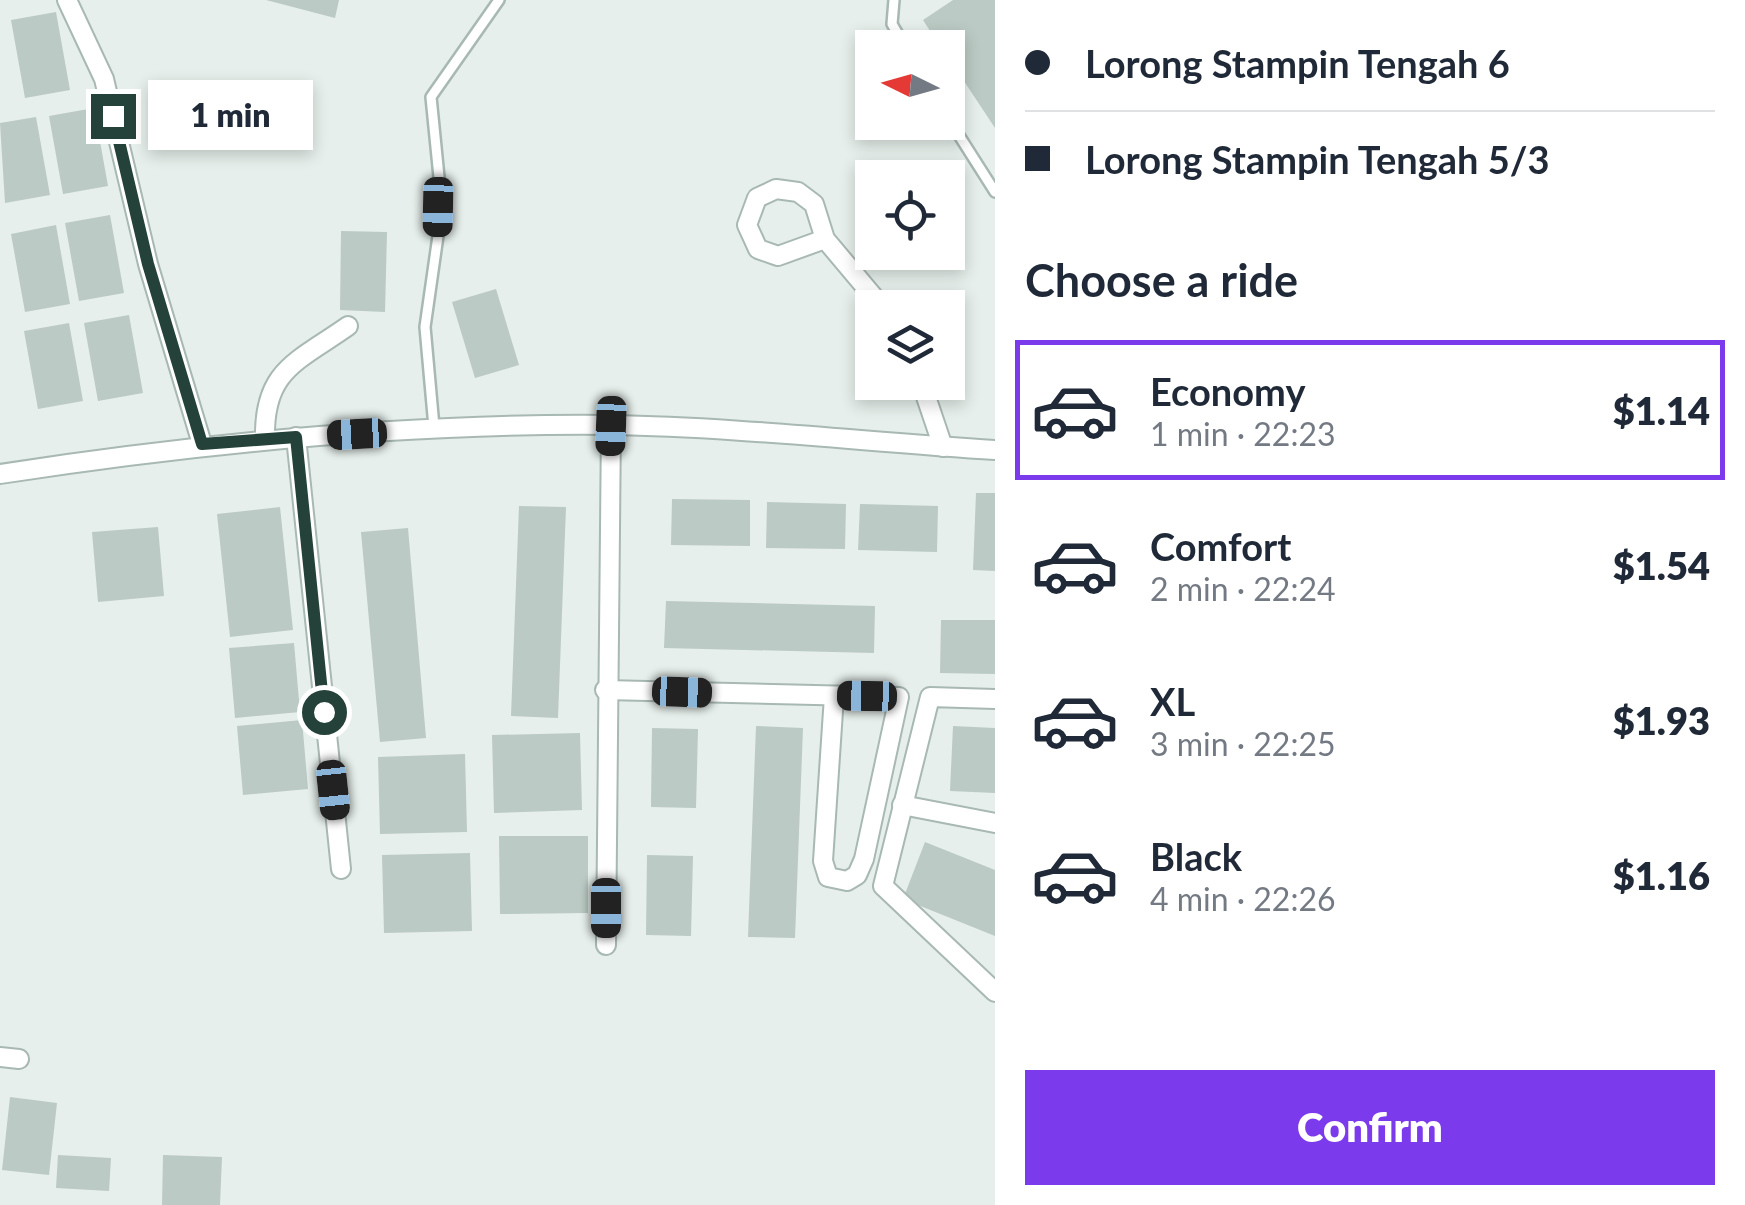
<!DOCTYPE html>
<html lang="en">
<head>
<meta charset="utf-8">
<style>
	body { margin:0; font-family:Lato,sans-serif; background:#f6f6f7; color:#1f2937; height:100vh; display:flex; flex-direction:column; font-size:38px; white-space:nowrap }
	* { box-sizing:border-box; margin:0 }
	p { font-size:32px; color:#747a83 }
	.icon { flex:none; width:55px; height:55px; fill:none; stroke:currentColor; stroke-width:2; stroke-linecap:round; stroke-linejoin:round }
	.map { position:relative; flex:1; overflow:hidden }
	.details { display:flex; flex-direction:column; background:#fff; width:750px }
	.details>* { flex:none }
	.banner { display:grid; align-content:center; height:220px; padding:0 30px; background:#fff }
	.needle { width:65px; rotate:275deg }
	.fabs { position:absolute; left:855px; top:30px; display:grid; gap:20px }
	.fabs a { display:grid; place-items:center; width:110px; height:110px; border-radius:0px; background:#fff; box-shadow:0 5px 15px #0003; font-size:50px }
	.end { position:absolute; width:45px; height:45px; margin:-22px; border:12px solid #24423a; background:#fff; box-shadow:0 0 0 5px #fff }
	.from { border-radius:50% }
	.bubble { position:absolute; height:70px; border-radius:0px; background:#fff; box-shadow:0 5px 15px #0003; font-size:32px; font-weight:800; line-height:70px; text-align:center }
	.car { position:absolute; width:30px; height:60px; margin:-30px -15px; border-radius:12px; box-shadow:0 0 8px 2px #0007; background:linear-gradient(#222 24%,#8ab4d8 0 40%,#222 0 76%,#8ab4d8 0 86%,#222 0) }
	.banner b { display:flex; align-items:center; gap:35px; height:95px; font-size:38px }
	.banner b+b { border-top:2px solid #e0e1e3 }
	.banner i { width:25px; height:25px; background:#1f2937 }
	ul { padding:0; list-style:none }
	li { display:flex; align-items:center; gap:30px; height:140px; margin:0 20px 15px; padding:0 10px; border:5px solid transparent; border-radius:0px }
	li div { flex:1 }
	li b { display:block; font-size:38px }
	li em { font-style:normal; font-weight:800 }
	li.current { border-color:#7c3aed }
	li>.icon { width:90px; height:90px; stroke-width:1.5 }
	h2 { padding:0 30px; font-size:45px; line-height:120px }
	.cta { display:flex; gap:20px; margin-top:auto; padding:20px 30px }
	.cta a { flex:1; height:115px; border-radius:0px; background:#7c3aed; color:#fff; font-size:40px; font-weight:800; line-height:115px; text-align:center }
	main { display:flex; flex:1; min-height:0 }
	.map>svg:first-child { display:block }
</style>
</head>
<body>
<main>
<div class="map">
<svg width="995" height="1205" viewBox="0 0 995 1205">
	<rect width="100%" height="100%" fill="#e6efeb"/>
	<g fill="#bbcac4">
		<path d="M266,0H339L335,18Z"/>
		<path d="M953,0H995V128L948,57V48H941L923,20Z"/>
		<path d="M56,12L70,90L25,98L11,20Z"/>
		<path d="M94,108L108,186L63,194L49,116Z"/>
		<path d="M36,117L50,195L5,203L0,123Z"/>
		<path d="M110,215L124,293L79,301L65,223Z"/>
		<path d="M56,225L70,304L25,312L11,234Z"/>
		<path d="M341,231L387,232L385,312L340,310Z"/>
		<path d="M496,289L519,365L475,378L452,302Z"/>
		<path d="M129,315L143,393L98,401L84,323Z"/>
		<path d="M69,323L83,401L38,409L24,331Z"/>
		<path d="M976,493H995V571L973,570Z"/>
		<path d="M672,499L750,500V546L671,545Z"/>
		<path d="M767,502L846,504L845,549L766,548Z"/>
		<path d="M860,504L938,506L937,552L858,550Z"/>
		<path d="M519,506L566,507L558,718L511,716Z"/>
		<path d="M280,507L293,630L230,637L217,514Z"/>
		<path d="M158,527L164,596L98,602L92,532Z"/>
		<path d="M408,528L426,738L380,742L361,532Z"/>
		<path d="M666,601L875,606L874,653L664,648Z"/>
		<path d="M941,620H995V674L940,673Z"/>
		<path d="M294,643L300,712L235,718L229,648Z"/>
		<path d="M302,720L308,789L243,795L237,726Z"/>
		<path d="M756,726L803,728L795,938L748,937Z"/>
		<path d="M953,726L995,728V793L950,791Z"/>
		<path d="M652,728L698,729L696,808L651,807Z"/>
		<path d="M580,733L582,810L494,813L492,735Z"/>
		<path d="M465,754L467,832L380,834L378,757Z"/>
		<path d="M499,836H588V913L500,914Z"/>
		<path d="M925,842L995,870V936L903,899Z"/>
		<path d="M470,853L472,931L384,933L382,855Z"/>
		<path d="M647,855L693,856L691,936L646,935Z"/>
		<path d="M10,1097L57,1103L49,1175L2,1170Z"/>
		<path d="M58,1155L111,1158L109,1191L56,1188Z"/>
		<path d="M163,1155L222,1157L220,1205H162Z"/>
	</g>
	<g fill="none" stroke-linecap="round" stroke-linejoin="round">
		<defs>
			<g id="service">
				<path d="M894,0L892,24L906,48"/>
				<path d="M948,118L995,192"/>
				<path d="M434,427L425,327L438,236L439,177L431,97L499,0"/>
			</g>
			<g id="minor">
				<path d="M67,0L104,79L148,264L202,444"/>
				<path d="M825,239L778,256L758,249L747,225L757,198L776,189L798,192L814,204L825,239L883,308"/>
				<path d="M921,382L943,447"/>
				<path d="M296,437L341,869"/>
				<path d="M265,440C263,370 297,362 348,326"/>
				<path d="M0,474C202,443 406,423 610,425C738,427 867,442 995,450"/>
				<path d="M605,690L899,697L864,859L857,875L847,881L828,877L823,861L834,696"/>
				<path d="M995,699L930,697L883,886L995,992"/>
				<path d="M902,805L995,823"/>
				<path d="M606,945L611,425"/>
				<path d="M0,1057L19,1059"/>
			</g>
		</defs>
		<use href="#service" stroke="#a8b8b2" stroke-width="14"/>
		<use href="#minor" stroke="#a8b8b2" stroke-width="22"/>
		<use href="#service" stroke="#fff" stroke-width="9"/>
		<use href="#minor" stroke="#fff" stroke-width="18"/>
	</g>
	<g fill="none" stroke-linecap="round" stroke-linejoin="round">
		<path stroke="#24423a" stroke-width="12" d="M113,116L148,264L202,444L296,437L324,712"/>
	</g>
</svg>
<div class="fabs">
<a><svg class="needle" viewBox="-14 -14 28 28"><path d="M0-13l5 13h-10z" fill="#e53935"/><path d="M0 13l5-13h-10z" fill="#747a83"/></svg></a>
<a><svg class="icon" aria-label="locate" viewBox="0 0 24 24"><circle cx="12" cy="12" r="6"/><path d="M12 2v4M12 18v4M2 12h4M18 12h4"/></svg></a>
<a><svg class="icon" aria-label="layers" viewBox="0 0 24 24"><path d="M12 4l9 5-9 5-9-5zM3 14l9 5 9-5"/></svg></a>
</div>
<i class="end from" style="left:324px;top:712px"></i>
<i class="end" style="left:113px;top:116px"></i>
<div class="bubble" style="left:148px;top:80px;width:165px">1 min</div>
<i class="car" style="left:438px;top:207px;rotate:181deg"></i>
<i class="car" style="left:611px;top:426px;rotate:182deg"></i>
<i class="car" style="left:357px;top:434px;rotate:267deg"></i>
<i class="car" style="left:682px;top:692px;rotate:92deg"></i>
<i class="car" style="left:867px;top:696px;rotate:271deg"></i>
<i class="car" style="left:333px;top:790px;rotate:174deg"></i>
<i class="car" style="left:606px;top:908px;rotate:180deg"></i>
</div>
<section class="details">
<div class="banner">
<b><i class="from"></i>Lorong Stampin Tengah 6</b>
<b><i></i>Lorong Stampin Tengah 5/3</b>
</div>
<h2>Choose a ride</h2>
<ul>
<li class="current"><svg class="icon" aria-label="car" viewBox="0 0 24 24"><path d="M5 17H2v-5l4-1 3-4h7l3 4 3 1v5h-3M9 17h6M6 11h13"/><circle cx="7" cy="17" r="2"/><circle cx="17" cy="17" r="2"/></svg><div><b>Economy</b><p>1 min · 22:23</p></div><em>$1.14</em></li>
<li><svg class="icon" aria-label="car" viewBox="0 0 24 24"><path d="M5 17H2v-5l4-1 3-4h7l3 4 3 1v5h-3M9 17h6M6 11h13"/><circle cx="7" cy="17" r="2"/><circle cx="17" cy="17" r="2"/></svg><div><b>Comfort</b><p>2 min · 22:24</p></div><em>$1.54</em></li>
<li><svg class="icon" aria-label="car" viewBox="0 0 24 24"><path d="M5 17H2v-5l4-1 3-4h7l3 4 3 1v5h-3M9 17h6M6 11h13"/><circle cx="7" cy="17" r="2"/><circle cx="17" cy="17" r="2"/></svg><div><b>XL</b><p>3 min · 22:25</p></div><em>$1.93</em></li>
<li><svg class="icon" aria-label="car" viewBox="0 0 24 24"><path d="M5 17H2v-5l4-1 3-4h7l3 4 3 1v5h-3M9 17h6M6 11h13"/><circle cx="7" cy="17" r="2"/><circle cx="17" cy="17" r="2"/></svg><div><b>Black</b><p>4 min · 22:26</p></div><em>$1.16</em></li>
</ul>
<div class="cta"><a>Confirm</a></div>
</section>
</main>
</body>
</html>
